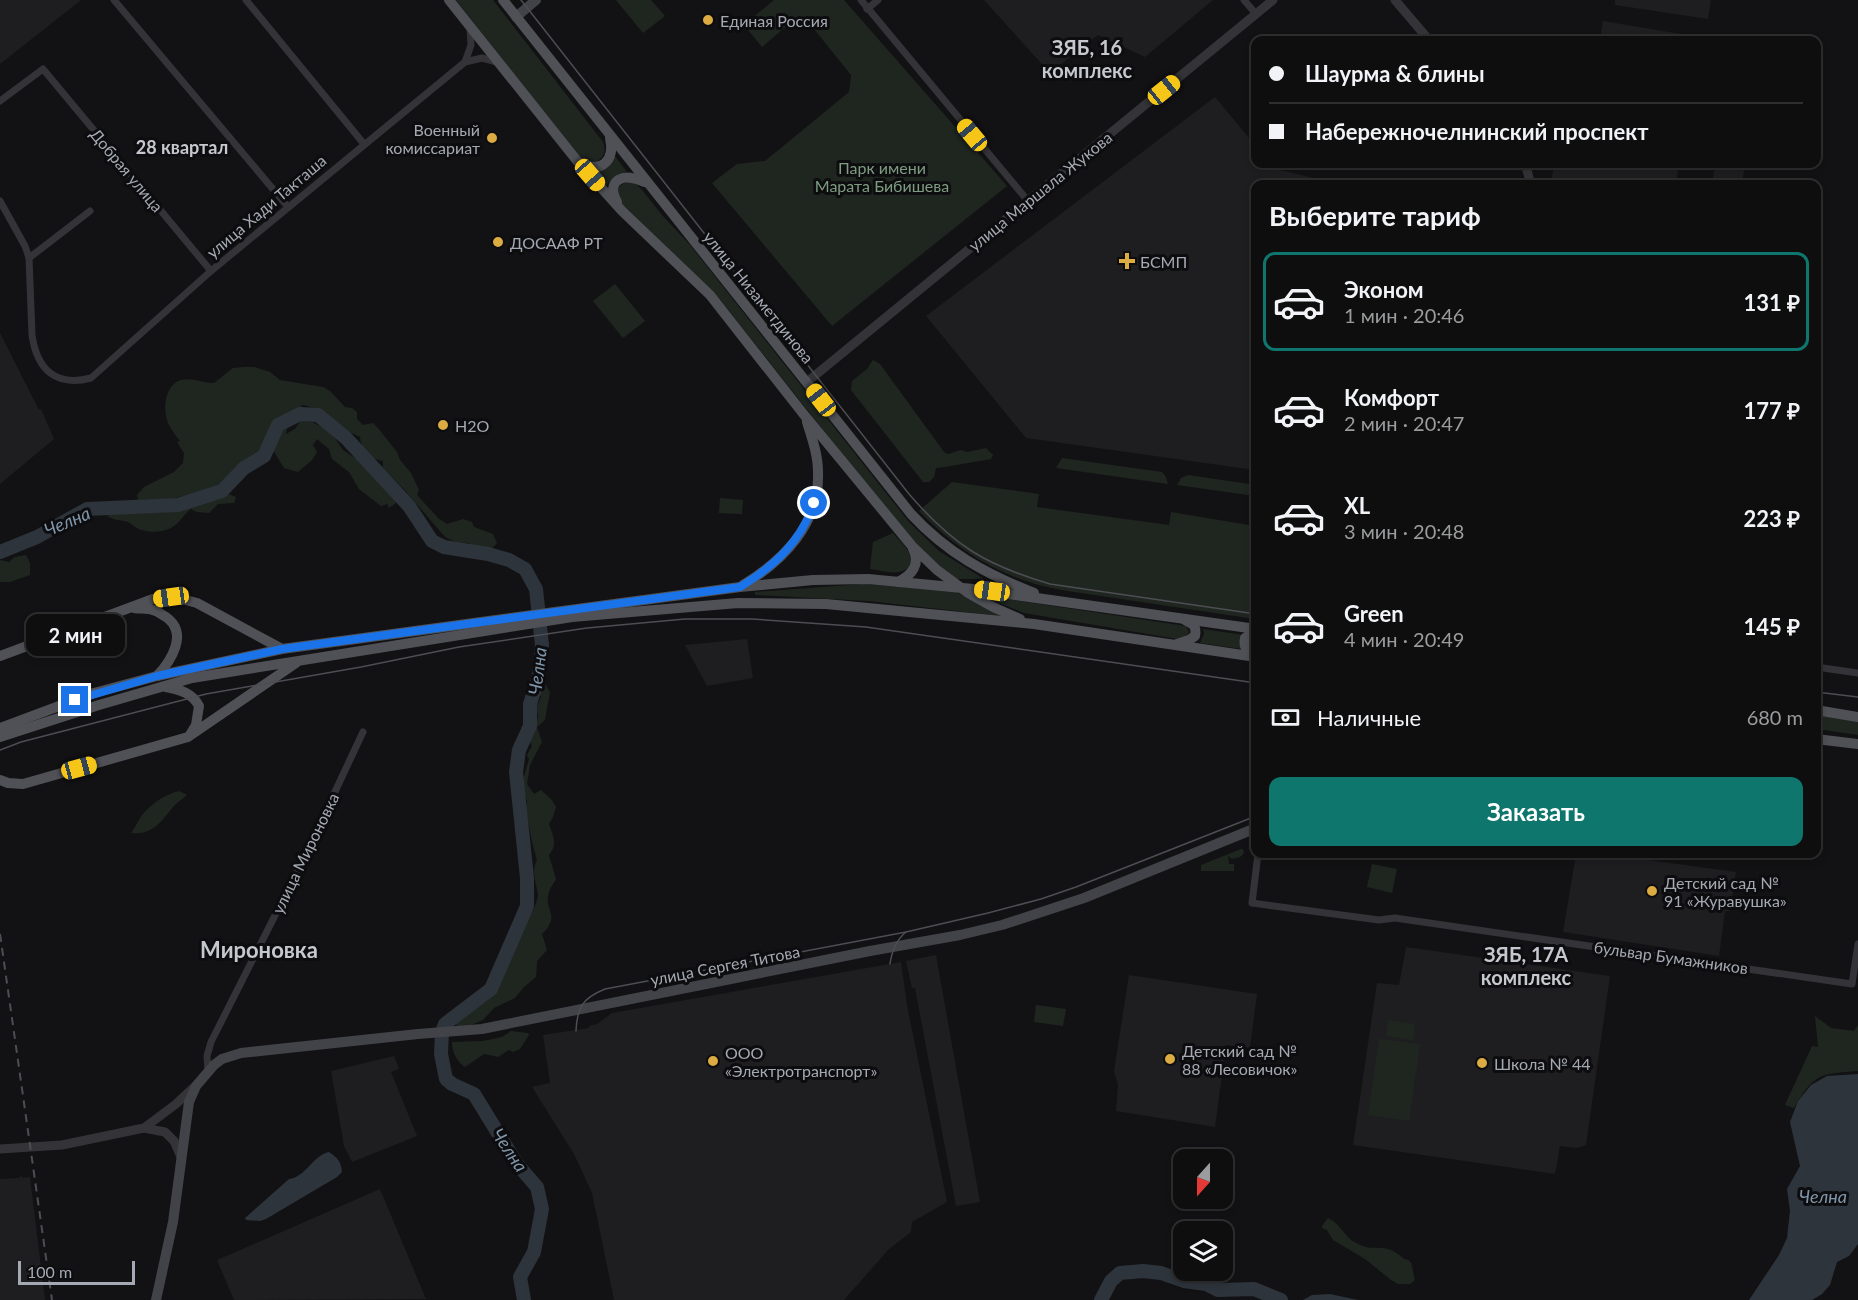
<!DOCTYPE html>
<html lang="ru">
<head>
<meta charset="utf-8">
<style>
	body { margin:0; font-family:Lato,sans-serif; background:#1c1c1d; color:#f1f3f6; height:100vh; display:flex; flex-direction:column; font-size:22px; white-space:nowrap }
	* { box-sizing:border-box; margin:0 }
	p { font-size:20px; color:#9b9c9e }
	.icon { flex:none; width:33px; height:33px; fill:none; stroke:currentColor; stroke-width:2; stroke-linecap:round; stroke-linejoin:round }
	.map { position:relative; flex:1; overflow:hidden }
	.drawer { position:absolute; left:1251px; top:180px; width:570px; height:678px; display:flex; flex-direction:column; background:#0e0e0f; border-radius:12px; box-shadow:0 3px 9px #0003,0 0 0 2px #2e2e2f }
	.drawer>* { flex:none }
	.hud { position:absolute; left:1251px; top:36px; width:570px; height:132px; border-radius:12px; box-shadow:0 3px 9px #0003,0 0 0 2px #2e2e2f; display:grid; align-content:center; height:132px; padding:0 18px; background:#0e0e0f }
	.needle { width:39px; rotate:201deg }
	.buttons { position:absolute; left:1173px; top:1149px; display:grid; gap:12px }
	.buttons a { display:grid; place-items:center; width:60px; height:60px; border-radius:12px; background:#0e0e0f; box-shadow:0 3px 9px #0003,0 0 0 2px #2e2e2f; font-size:30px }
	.scale { position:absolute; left:18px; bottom:15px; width:117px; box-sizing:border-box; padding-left:6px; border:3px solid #a5a9b3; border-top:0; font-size:16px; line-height:21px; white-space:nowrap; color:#a5a9b3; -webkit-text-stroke:4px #0d0d0f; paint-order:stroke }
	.end { position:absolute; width:27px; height:27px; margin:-14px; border:8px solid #1a73e8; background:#fff; box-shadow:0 0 0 3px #fff }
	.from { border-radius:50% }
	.bubble { position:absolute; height:42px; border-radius:12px; background:#0e0e0f; box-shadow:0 3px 9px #0003,0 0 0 2px #2e2e2f; font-size:20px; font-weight:700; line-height:42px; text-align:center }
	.car { position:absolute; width:18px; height:36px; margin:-18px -9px; border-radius:8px; box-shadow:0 0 4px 2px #0007; background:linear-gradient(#f5c518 24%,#345 0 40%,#f5c518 0 76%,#345 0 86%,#f5c518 0) }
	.hud b { display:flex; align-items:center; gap:21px; height:57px; font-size:22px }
	.hud b+b { border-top:2px solid #2e2e2f }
	.hud i { width:15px; height:15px; background:#f1f3f6 }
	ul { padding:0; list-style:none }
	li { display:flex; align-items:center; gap:18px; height:99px; margin:0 12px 9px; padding:0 6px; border:3px solid transparent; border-radius:12px }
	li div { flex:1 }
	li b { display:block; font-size:22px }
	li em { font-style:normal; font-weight:700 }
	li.on { border-color:#0f766e }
	li>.icon { width:54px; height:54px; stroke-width:1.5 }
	h2 { padding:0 18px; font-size:27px; line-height:72px }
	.pay { display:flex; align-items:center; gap:15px; height:66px; padding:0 18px; font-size:22px }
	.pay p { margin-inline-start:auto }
	.cta { display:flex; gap:12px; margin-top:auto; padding:12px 18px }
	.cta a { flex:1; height:69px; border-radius:12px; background:#0f766e; color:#fff; font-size:24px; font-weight:700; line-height:69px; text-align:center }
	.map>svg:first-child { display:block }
</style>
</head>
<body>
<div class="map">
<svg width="1858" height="1300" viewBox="0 0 1858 1300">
	<rect width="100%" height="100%" fill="#121214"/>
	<g fill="#1e1e20">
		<path d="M0,0H81L0,64Z"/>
		<path d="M984,0H1213L1145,57L1098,35L1050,73Z"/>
		<path d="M1615,0H1711L1708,19L1615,5Z"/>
		<path d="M1603,21L1699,37V40H1600Z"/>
		<path d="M1215,97L1255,145L1256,164H1271L1276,169L1339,184H1256L1255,470L1026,438L926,316Z"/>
		<path d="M1554,164H1679L1676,184H1551Z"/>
		<path d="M1715,164H1745L1742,184H1712Z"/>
		<path d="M0,333L39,410L41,409L54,439L0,484Z"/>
		<path d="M747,639L753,678L707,686L685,645Z"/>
		<path d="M1576,854H1605L1736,872L1730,911H1725L1719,956L1563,932Z"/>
		<path d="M1406,947L1610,976L1586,1145L1577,1148L1560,1146L1555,1174L1353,1145L1377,983L1399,985Z"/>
		<path d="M936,955L980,1202L956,1206L915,988H912L906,961Z"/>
		<path d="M901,962L907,1005L947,1202L912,1222L911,1232L889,1249L844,1300H614L592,1193L574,1154L532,1087L550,1083L543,1035L589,1028V1026L597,1024L612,1013Z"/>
		<path d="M1129,975L1257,994L1250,1048L1226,1045L1215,1127L1116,1111L1118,1085L1114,1071Z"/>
		<path d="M394,1056L399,1069L391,1072L417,1136L352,1162L344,1146L331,1071Z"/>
		<path d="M22,1176L23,1178L30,1177L45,1300H0V1179L18,1178Z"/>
		<path d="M380,1189L426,1299L234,1300L217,1260Z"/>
	</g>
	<g fill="#1f2620">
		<path d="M456,0H493L603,142C607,152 603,159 593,163L581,159Z"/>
		<path d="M616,0H651L665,16L643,33Z"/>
		<path d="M774,0H844L1007,186L832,326L712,183L737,164L765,161L849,92L851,75L806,19L796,18L762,47L744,25Z"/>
		<path d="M614,155L627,172C618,175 609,178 606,188L592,174L608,167Z"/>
		<path d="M628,182L636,184L642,190L662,215L690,245L909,522L939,551L984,579H955L938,565L900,527L719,298L620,204L616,191L621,185Z"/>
		<path d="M615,284L645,321L623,338L593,301Z"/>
		<path d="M873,360L880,364L944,452L948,454L961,450L967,452L986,448L993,455L991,459L945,467L936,468L934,477L929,482H923L851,390L852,381L867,369Z"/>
		<path d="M244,367H254L270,372L280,380L323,387L330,391L345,407L352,408L357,412V419L363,425L373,423L378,428L397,452L400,460L411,473L419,490L417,495L438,518L447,524L463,519L472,522L474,527L493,534L497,543L488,552L478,549L468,543L456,542L445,537L403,488L383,468V461C368,458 362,452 360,437L337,426C334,417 310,405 302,405C295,415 285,414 276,420C270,424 260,457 259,465L231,487L212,488L171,499L138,500L137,495L144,487L174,472L183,463L184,453L177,442L180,441C176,436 172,431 169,425C162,411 164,385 181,380C192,377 203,383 214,383L233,368Z"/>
		<path d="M301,420L312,422L330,431L343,450L364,464L384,487L393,494L396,503L389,508L387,504L381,506L359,489L349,472L332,459L329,449L317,439L313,445L317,452L312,460L298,472L284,468L273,450L276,445L274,436L280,426L287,427L286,434L295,429Z"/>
		<path d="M1062,458L1162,472L1166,477L1168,484L1056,468Z"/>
		<path d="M1188,475L1249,484L1254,489L1255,496L1177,485L1181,478Z"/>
		<path d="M952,482L1039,494L1037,507L1169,525L1171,512L1255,526V619L1061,590C1004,580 959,552 919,511Z"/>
		<path d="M226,493L236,497L234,503L218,504L209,513L197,512L191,509C183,515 180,523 171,528C163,532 150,533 142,530C136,529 132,523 125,521C118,520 114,520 107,516L117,512L147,513L153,510L189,504L194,496L201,494L206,500Z"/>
		<path d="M720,498L743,500L742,514L719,513Z"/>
		<path d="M893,533C902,544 913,551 911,566C898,577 886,571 870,569L873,542Z"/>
		<path d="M26,555L30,563V575L10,582H0V560L9,562L15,557Z"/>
		<path d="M863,584L954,591L1001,616L868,601L755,595V592Z"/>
		<path d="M980,595L1186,626L1189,632L1183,640L1024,613Z"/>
		<path d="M1203,629L1244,635L1242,649L1200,643L1204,634Z"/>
		<path d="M545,684L550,692L545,720L537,727L542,742L530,765L527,784L534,794L541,790L552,800L556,807L553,817L549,824C553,835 558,845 549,855L556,879C554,883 550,888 549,892C543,911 562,914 542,934L547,950L537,961L536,977L524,987L515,998L494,1008L483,1020L461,1029L455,1024L480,1004L487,1001L494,993L516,947L526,917L532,913C534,908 538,900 538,894C536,882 531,872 537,860L532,842L526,809L527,801L523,790V780L529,759L527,755L532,746L529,739L538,718L537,706L541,697L539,693Z"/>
		<path d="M1816,715L1858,721V735L1817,729Z"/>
		<path d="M179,791L187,795C183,799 177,802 173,807C160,823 153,835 131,833C135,828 136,825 139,820C146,807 165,794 179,791Z"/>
		<path d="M1241,849H1243L1244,853L1240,857L1232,859L1228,856L1229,864H1234V871H1201V865Z"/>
		<path d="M1372,864L1397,869L1392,893L1367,887Z"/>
		<path d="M1036,1005L1066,1009L1063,1026L1034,1022Z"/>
		<path d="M1815,1016L1831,1028L1854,1031L1858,1025V1071C1820,1074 1814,1073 1794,1108L1785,1105L1812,1046L1818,1047Z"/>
		<path d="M1388,1020L1415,1024L1413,1040L1386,1036Z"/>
		<path d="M511,1031L528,1033L529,1035L520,1049L513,1052L509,1050L498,1057L484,1054L465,1067C458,1063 451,1051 452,1042L483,1041L502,1037Z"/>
		<path d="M1379,1039L1420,1044L1409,1121L1368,1115Z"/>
		<path d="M1328,1218C1341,1224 1344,1237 1356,1243C1376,1254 1382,1240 1403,1258C1406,1260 1409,1259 1411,1263C1412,1265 1414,1277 1415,1280L1410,1284H1398L1391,1280L1365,1259L1333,1240L1327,1230L1322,1228V1226Z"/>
	</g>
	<g fill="#2d343b">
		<path d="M1858,1074V1244L1849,1256L1837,1262L1830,1285L1822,1294L1812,1300H1749L1779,1255L1787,1238L1790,1211L1787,1189L1800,1166L1790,1122L1798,1101L1811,1085L1827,1076Z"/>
		<path d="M329,1152C338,1158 341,1162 342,1172L337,1177L266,1219L260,1221L246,1220L245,1218L289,1179C306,1177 313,1155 329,1152Z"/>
		<path d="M1330,1294L1358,1300H1303L1312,1295Z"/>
	</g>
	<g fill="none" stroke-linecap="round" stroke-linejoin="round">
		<g stroke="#2d343b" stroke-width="14">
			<path d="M0,552L37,537L87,509L178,505L222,491L244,468L264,456L278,425L300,414L318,415L346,438L409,506L432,541L444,547L488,554L509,560L525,569L536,589L542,645L539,675L530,704V726L519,750L516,772L527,878V906L491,989L445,1024L442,1032L441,1054L446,1079L452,1084L474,1094L517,1164L537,1187L542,1209L534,1252L520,1277L524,1300"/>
			<path d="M1101,1300L1111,1281L1120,1273L1143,1271L1161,1273L1184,1281L1206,1284L1218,1290L1254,1289L1281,1300"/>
		</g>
		<g stroke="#343438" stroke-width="7">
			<path d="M114,0L288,207"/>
			<path d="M246,0L364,144"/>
			<path d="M861,0L1028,201"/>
			<path d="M1244,0L1256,14"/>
			<path d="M867,9L878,0"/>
			<path d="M465,62L471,45L470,27"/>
			<path d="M0,101L43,69L211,271"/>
			<path d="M0,201L25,246L29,258L32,335C37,370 56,387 91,378L211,271L465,62L482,58L497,62"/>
			<path d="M29,258L90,211"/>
			<path d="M1816,667L1858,673"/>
			<path d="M1258,854L1252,903L1379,920L1395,918L1852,984L1858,944"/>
			<path d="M208,1071L207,1056L211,1042L302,862L363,732"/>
		</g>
		<g stroke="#343438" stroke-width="9">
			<path d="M1395,0L1429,40"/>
			<path d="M1525,164L1531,184"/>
			<path d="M807,382L1273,0"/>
			<path d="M144,1128L176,1104L193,1088"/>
			<path d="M0,1149L62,1145L144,1128L165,1132L174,1141L181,1157"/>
		</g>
		<g stroke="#424348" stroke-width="10">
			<path d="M516,17L536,0"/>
			<path d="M156,1300L173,1222L189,1102L196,1086L214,1065L222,1059L241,1053L418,1034L482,1029L870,951L960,935L1002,925L1084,898L1256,828"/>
		</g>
		<g stroke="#505157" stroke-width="10">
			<path d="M449,0L578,162L622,211L710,295L805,416L912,546L937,570L968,593L993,607L1020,619"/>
			<path d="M503,0L911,514C947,553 986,574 1034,593"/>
			<path d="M581,163C602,174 615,160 610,138"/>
			<path d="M617,202C604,179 626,172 644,182"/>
			<path d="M898,582C912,575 921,564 913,549"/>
			<path d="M743,585C784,560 820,523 818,472C818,455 812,438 807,422"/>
			<path d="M134,608C140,609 148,608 153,610C158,611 162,615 166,617C189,633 171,661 157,676"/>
			<path d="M1177,644L1189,640L1195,636C1197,626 1193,624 1185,620"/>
			<path d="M0,656L153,599L171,596L197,603L282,649"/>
			<path d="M1254,657C1247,651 1243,647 1245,638L1256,631"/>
			<path d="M166,687C181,690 192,693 199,706L196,725L190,735"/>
			<path d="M1816,710L1858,717"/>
			<path d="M0,728L94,693L157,676L282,649L740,587L813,580L868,579L973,589L1256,629"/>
			<path d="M0,737L99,705L192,678L572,617L738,603L826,604L1034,624L1256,657"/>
			<path d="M1816,739L1858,744"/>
			<path d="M0,780L8,783L23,784L188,737L296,663"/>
		</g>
		<g stroke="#4d4e53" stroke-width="1.5">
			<path d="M521,0L909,494C953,545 985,565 1050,584L1256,614"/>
			<path d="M1816,692L1858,697"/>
			<path d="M0,750L21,742L206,694L361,667L459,647L587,628L685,619H752L866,627L1256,683"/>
			<path d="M890,964C892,950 896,940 906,932"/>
			<path d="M576,1031C577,1007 583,998 605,989L906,932L988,913L1041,899L1076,887L1256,816"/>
		</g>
		<path stroke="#4d4e53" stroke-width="2" stroke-dasharray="8 6" stroke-linecap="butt" d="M0,934L52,1300"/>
	</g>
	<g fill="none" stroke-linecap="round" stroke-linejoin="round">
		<path stroke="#1a73e8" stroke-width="8" d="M75,700L157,676L282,649L740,587C774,566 801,542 814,503"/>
	</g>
	<g fill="#dcab42" stroke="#0d0d0f" stroke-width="2">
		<circle cx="708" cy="20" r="6"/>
		<circle cx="492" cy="138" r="6"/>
		<circle cx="498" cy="242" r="6"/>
		<path d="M1124 252h6v6h6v6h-6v6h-6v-6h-6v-6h6z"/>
		<circle cx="443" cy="425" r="6"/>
		<circle cx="1652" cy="891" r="6"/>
		<circle cx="1170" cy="1059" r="6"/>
		<circle cx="713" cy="1061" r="6"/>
		<circle cx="1482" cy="1063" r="6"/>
	</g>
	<g text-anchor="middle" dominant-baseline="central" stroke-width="6" stroke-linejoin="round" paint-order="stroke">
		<g font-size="16" fill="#a5a9b3" stroke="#0d0d0f" text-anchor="start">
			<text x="720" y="20">Единая Россия</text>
			<text x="480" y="129" text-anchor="end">Военный<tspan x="480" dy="18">комиссариат</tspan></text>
			<text x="510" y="242">ДОСААФ РТ</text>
			<text x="1140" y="261">БСМП</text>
			<text x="455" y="425">H2O</text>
			<text x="1664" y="882">Детский сад №<tspan x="1664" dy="18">91 «Журавушка»</tspan></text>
			<text x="1182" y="1050">Детский сад №<tspan x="1182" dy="18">88 «Лесовичок»</tspan></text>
			<text x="725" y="1052">ООО<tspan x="725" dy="18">«Электротранспорт»</tspan></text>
			<text x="1494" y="1063">Школа № 44</text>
		</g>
		<g font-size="16" fill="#7e9c81" stroke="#0d0d0f">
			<text x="882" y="167">Парк имени<tspan x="882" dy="18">Марата Бибишева</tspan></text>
		</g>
		<g font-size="16" fill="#a5a9b3" stroke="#0d0d0f">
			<text transform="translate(127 170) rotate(50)">Добрая улица</text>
			<text transform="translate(1040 191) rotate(-39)">улица Маршала Жукова</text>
			<text transform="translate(266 206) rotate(-40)">улица Хади Такташа</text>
			<text transform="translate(759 297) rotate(51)">улица Низаметдинова</text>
			<text transform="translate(305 853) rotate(-64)">улица Мироновка</text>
			<text transform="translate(1671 957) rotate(8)">бульвар Бумажников</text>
			<text transform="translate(725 965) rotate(-11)">улица Сергея Титова</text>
		</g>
		<g font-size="18" font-weight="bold" fill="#c6c8cf" stroke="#0d0d0f">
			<text x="182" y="147">28 квартал</text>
		</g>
		<g font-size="18" font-style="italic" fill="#8096aa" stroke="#0d0d0f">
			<text transform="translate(67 521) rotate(-23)">Челна</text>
			<text transform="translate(537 671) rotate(-83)">Челна</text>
			<text transform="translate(510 1150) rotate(56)">Челна</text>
			<text x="1823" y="1196">Челна</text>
		</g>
		<g font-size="20" font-weight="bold" fill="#c6c8cf" stroke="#0d0d0f">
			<text x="1087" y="47">ЗЯБ, 16<tspan x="1087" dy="23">комплекс</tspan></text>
			<text x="1526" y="954">ЗЯБ, 17А<tspan x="1526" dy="23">комплекс</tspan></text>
		</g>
		<g font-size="22" font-weight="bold" fill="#c6c8cf" stroke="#0d0d0f">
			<text x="259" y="949">Мироновка</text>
		</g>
	</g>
</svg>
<div class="buttons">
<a><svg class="needle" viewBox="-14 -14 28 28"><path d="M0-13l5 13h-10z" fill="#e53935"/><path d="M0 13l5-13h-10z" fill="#9b9c9e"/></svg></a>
<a><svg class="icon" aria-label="layers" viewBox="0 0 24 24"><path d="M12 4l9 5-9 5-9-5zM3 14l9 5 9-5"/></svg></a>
</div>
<div class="scale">100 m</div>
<i class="end from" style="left:814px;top:503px"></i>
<i class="end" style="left:75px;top:700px"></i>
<div class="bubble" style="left:26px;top:614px;width:99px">2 мин</div>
<i class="car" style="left:1164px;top:90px;rotate:51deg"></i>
<i class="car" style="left:972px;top:135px;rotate:320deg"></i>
<i class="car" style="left:590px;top:175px;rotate:139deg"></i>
<i class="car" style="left:821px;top:400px;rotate:322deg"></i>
<i class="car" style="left:992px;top:591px;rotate:278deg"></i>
<i class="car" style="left:171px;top:597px;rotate:262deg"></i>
<i class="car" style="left:79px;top:768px;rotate:75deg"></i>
<div class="hud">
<b><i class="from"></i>Шаурма &amp; блины</b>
<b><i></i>Набережночелнинский проспект</b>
</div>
<section class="drawer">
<h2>Выберите тариф</h2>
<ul>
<li class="on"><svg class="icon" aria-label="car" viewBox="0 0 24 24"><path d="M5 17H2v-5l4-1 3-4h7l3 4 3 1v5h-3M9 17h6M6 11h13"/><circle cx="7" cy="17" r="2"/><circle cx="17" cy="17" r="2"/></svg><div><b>Эконом</b><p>1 мин · 20:46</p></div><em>131 ₽</em></li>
<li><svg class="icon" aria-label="car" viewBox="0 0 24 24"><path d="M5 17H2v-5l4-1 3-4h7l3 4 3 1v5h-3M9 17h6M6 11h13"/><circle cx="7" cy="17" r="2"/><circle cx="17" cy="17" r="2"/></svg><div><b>Комфорт</b><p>2 мин · 20:47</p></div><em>177 ₽</em></li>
<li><svg class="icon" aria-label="car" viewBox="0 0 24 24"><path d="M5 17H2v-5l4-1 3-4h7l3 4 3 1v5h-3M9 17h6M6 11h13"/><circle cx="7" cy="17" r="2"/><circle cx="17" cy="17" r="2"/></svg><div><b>XL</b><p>3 мин · 20:48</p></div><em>223 ₽</em></li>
<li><svg class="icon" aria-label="car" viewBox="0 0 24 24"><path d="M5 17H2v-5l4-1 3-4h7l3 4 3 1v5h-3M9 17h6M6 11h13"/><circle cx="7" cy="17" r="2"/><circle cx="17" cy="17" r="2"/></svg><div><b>Green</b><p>4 мин · 20:49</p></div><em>145 ₽</em></li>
</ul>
<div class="pay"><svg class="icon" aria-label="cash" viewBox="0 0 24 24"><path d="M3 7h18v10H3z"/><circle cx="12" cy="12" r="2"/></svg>Наличные<p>680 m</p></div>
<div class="cta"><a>Заказать</a></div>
</section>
</div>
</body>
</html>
